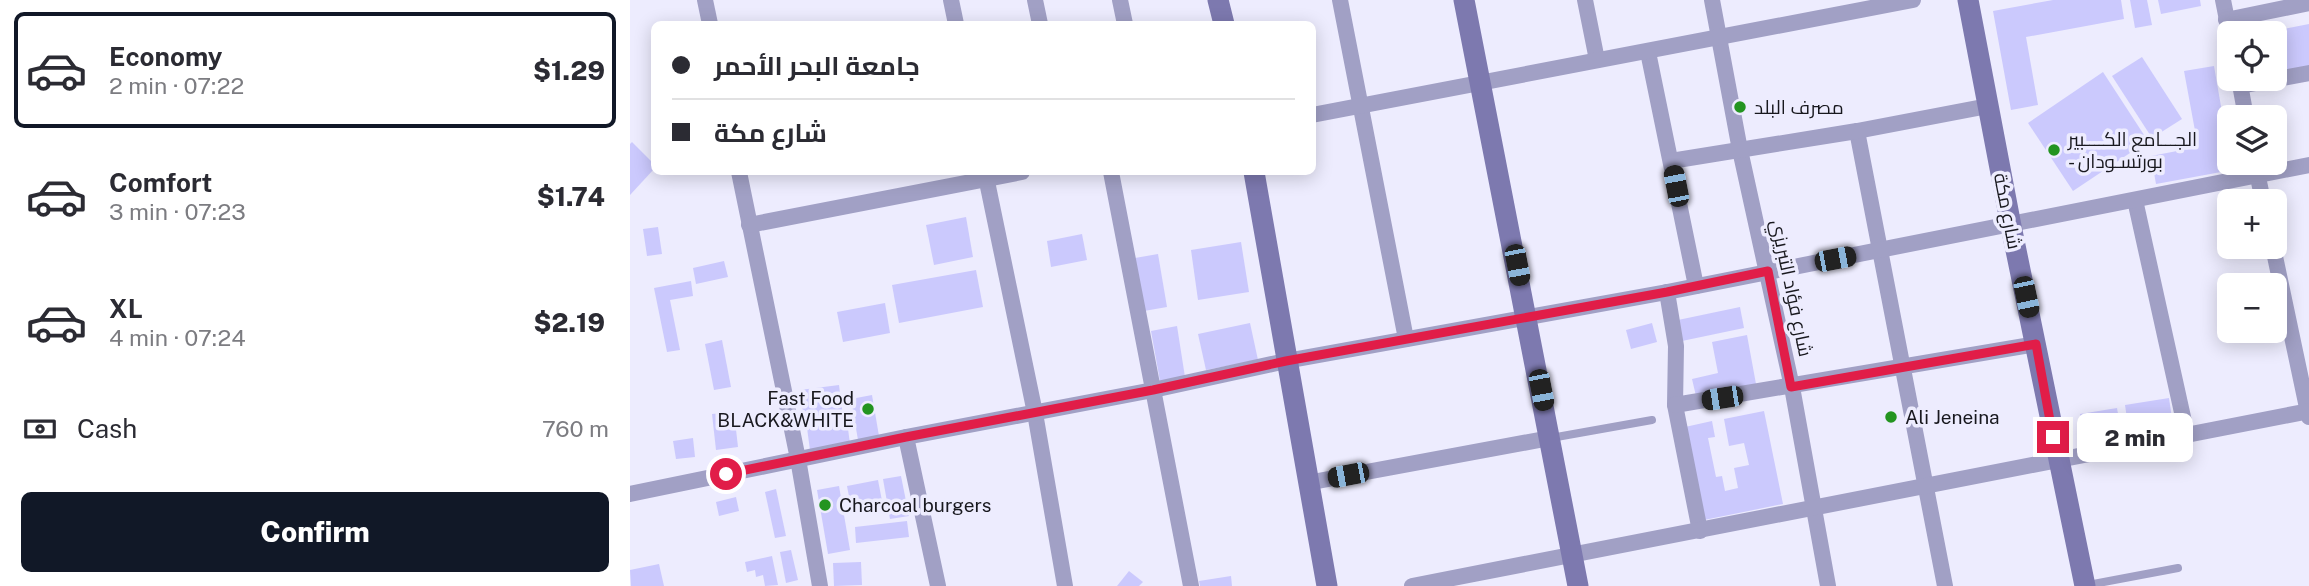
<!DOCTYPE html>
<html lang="en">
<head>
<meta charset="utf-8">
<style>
	body { margin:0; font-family:"Public Sans",Cairo,sans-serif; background:#f2f2f3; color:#2b2b33; height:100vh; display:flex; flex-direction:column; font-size:26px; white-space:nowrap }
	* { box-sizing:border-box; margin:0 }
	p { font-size:23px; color:#7c7c81 }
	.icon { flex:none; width:38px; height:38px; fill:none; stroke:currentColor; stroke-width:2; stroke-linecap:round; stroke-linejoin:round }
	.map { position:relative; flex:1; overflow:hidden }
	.side { display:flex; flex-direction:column; background:#fff; width:630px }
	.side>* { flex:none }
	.banner { position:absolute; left:21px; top:21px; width:665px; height:154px; border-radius:10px; box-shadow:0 4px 18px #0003; display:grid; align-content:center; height:154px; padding:0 21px; background:#fff }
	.tools { position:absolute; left:1587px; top:21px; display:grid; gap:14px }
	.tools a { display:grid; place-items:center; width:70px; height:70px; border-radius:10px; background:#fff; box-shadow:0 4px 18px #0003; font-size:35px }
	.end { position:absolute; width:32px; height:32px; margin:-16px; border:9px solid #e11d48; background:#fff; box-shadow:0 0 0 4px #fff }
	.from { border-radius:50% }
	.bubble { position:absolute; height:49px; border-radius:10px; background:#fff; box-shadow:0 4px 18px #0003; font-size:23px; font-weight:800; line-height:49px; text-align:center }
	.car { position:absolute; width:21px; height:42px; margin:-21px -10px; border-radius:9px; box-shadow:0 0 5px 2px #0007; background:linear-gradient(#222 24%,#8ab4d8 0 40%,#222 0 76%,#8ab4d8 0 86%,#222 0) }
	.banner b { display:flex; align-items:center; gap:24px; height:66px; font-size:26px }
	.banner b+b { border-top:2px solid #e1e1e2 }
	.banner i { width:18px; height:18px; background:#2b2b33 }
	ul { padding:12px 0 0; list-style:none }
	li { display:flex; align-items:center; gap:21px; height:116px; margin:0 14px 10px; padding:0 7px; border:4px solid transparent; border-radius:10px }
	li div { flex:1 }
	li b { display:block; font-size:26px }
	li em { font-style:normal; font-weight:800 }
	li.active { border-color:#111827 }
	li>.icon { width:63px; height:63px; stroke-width:1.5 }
	.pay { display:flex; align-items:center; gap:18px; height:77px; padding:0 21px; font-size:26px }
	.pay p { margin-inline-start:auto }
	.action { display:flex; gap:14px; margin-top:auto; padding:14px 21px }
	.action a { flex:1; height:80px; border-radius:10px; background:#111827; color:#fff; font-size:28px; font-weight:800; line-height:80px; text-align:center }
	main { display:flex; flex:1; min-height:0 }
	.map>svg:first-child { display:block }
</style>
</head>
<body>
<main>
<section class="side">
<ul>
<li class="active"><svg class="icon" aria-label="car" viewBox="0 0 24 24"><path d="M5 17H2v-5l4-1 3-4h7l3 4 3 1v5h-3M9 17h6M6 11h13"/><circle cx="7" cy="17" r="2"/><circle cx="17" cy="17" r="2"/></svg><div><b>Economy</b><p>2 min · 07:22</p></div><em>$1.29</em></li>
<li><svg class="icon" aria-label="car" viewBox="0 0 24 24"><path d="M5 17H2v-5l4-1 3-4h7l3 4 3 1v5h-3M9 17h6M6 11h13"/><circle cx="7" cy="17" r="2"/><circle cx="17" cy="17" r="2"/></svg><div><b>Comfort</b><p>3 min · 07:23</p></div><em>$1.74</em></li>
<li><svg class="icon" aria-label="car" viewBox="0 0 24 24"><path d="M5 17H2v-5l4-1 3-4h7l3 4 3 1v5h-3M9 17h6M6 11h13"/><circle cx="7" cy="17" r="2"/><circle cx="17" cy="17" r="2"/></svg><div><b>XL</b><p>4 min · 07:24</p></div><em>$2.19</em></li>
</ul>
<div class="pay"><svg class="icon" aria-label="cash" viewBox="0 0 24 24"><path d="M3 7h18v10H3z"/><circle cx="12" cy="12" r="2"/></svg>Cash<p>760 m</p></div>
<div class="action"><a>Confirm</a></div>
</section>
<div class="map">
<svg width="1679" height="586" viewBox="0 0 1679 586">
	<rect width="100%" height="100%" fill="#edecfe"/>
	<g fill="#cbc9fd">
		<path d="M1423,0H1491L1494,19L1396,37L1408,105L1381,110L1363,11Z"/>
		<path d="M1500,0H1517L1522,25L1505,28Z"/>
		<path d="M1528,0H1570L1571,6L1531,14Z"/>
		<path d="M1679,24V68L1645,74V33L1639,32Z"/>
		<path d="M1512,57L1552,119L1522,138L1482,76Z"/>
		<path d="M1584,66L1602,170L1526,184L1521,156L1568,147L1554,71Z"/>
		<path d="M1473,72L1518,141L1443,191L1398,123Z"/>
		<path d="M2,142L24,164V169L0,195V144Z"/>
		<path d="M336,217L343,257L304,265L296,225Z"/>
		<path d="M28,227L32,254L17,256L13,229Z"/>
		<path d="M452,234L457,260L421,267L417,241Z"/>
		<path d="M611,242L619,292L568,300L561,250Z"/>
		<path d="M528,254L537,307L514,311L505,258Z"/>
		<path d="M94,261L98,277L66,284L63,268Z"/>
		<path d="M346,270L353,307L269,323L262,285Z"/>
		<path d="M61,281L63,296L40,300L50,350L37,352L24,288Z"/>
		<path d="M255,303L260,333L213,342L207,312Z"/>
		<path d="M1110,307L1114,328L1052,341L1048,320Z"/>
		<path d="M620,323L628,360L576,370L568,334Z"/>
		<path d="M1022,323L1027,342L1001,349L996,330Z"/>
		<path d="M547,326L555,377L530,381L521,331Z"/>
		<path d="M1117,335L1126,384L1066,396L1062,379L1088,373L1082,342Z"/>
		<path d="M92,340L101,387L84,390L75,344Z"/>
		<path d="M209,385L213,416L174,421L170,390Z"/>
		<path d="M242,395L249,436L228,440L221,399Z"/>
		<path d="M1539,398L1544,432L1500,439L1495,405Z"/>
		<path d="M1487,408L1493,443L1457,449L1450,414Z"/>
		<path d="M1134,411L1153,504L1074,520L1055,427L1082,421L1085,437L1078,438L1086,477L1092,476L1095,491L1108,488L1104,468L1119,465L1114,443L1099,446L1094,419Z"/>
		<path d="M104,412L108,447L86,450L82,414Z"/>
		<path d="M217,421L220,444L180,450L177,428Z"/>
		<path d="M63,438L65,457L46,459L43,441Z"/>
		<path d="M271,476L279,516L260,519L253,479Z"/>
		<path d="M248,480L253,506L222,512L217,486Z"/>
		<path d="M209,486L220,550L198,554L187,490Z"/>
		<path d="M146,489L156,536L145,538L135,492Z"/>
		<path d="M106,497L109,511L89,516L86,502Z"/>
		<path d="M277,521L279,537L226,543L225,527Z"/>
		<path d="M161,550L168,580L156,583L150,552Z"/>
		<path d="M142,556L148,585L135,586L133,575L126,577L125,570L117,572L115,562Z"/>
		<path d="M231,562L232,585L204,586L203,563Z"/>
		<path d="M29,564L34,586H1L0,570Z"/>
		<path d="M499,571L513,582L509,586H487Z"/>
		<path d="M601,576L602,586H570L569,581Z"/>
	</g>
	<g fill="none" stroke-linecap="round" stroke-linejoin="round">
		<g stroke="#a1a0c5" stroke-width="8">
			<path d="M921,438L1022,420"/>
			<path d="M1458,585L1548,568"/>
		</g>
		<g stroke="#a1a0c5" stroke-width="16">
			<path d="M75,0L80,24"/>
			<path d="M321,0L326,24"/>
			<path d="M405,0L410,24"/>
			<path d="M490,0L495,24"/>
			<path d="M710,0L776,339"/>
			<path d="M955,0L967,60"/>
			<path d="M1082,0L1110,150L1162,387L1198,586"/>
			<path d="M1593,0L1600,35"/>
			<path d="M1596,20L1679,3"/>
			<path d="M1018,52L1066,286"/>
			<path d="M1609,79L1616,117"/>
			<path d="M1610,86L1679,73"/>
			<path d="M682,115L1283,0"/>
			<path d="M1227,131L1315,586"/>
			<path d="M1041,161L1227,131L1358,106"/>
			<path d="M1625,163L1633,201"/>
			<path d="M109,172L168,459L190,586"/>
			<path d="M355,172L405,413L435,586"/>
			<path d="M481,172L561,586"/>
			<path d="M1505,200L1557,435"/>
			<path d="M119,225L392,172"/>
			<path d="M1643,247L1679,417"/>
			<path d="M1037,292L1046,346L1045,405L1070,531"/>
			<path d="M1045,405L1406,344"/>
			<path d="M276,437L308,586"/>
			<path d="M677,483L920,438"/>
			<path d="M0,494L276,437L523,390L656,361L1037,292L1679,165"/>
			<path d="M782,586L1679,411"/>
		</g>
		<g stroke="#7d79af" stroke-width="21">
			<path d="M588,0L594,24"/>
			<path d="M834,0L948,586"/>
			<path d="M1338,0L1381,226L1455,586"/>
			<path d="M624,172L697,586"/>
		</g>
	</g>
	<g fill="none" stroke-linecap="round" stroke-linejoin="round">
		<path stroke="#e11d48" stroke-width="9" d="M96,474L276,437L523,390L656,361L1037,292L1138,271L1161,387L1406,344L1423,437"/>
	</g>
	<g fill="#239420" stroke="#edecfe" stroke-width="2.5">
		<circle cx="1110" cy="107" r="7"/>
		<circle cx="1424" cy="150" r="7"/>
		<circle cx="238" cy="409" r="7"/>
		<circle cx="1261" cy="417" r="7"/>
		<circle cx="195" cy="505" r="7"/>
	</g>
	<g text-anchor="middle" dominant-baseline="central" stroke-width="7" stroke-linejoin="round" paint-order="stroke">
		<g font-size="19" fill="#18181e" stroke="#edecfe" text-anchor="start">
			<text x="1124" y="107">مصرف البلد</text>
			<text x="1438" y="139">الجـــامع الكــــبير<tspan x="1438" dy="22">- بورتسـودان</tspan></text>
			<text x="224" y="398" text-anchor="end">Fast Food<tspan x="224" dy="22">BLACK&amp;WHITE</tspan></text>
			<text x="1275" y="417">Ali Jeneina</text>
			<text x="209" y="505">Charcoal burgers</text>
		</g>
		<g font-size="19" fill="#18181e" stroke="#edecfe">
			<text transform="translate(1378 211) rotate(79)">شارع مكة</text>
			<text transform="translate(1162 288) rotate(78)">شارع فؤاد التبريزي</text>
		</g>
	</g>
</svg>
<div class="tools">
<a><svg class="icon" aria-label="locate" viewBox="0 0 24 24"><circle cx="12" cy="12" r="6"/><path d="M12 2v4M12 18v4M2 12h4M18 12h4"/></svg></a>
<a><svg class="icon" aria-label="layers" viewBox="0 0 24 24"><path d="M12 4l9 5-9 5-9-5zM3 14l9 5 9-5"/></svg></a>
<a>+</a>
<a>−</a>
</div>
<i class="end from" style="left:96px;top:474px"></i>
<i class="end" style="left:1423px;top:437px"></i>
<div class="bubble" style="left:1447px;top:413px;width:116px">2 min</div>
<i class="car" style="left:1046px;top:186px;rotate:349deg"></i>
<i class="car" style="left:1205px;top:259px;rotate:79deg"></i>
<i class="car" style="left:887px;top:265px;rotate:169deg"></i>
<i class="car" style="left:1396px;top:297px;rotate:168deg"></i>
<i class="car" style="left:911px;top:390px;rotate:169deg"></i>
<i class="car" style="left:1092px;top:398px;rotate:261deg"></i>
<i class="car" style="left:718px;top:475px;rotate:259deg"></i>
<div class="banner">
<b><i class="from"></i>جامعة البحر الأحمر</b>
<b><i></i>شارع مكة</b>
</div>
</div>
</main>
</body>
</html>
